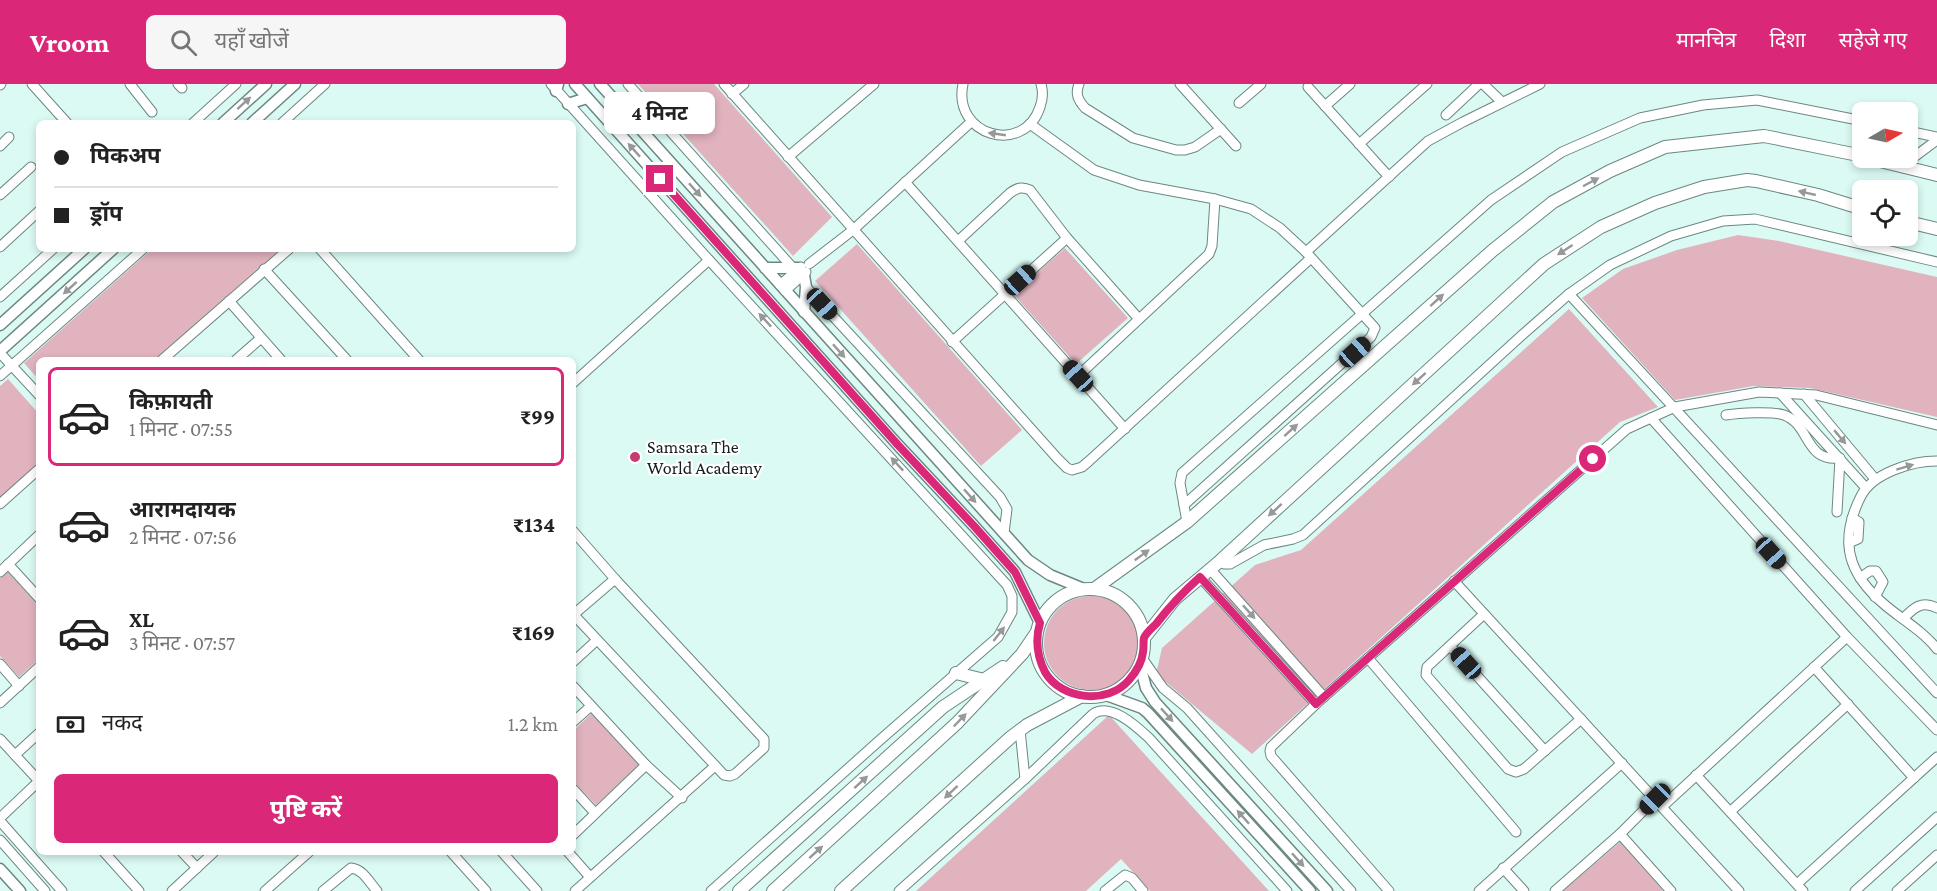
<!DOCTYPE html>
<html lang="hi">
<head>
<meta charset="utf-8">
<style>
	body { margin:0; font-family:"Crimson Pro","Noto Sans Devanagari",serif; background:#f6f6f6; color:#222; height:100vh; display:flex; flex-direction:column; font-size:22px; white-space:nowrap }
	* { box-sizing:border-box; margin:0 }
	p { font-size:20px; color:#767676 }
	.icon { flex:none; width:33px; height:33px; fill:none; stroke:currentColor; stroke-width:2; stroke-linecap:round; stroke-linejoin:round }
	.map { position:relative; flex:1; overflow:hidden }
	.details { position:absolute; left:36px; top:273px; width:540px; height:498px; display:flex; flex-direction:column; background:#fff; border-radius:9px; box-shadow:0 3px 9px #0003 }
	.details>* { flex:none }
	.guide { position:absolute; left:36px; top:36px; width:540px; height:132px; border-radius:9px; box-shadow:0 3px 9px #0003; display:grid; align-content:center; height:132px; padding:0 18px; background:#fff }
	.needle { width:39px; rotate:81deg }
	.controls { position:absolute; left:1852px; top:18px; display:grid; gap:12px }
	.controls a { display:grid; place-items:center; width:66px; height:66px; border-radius:9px; background:#fff; box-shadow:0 3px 9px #0003; font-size:30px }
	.end { position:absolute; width:27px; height:27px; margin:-14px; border:8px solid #db2777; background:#fff; box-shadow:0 0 0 3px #fff }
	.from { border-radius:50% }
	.bubble { position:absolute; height:42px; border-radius:9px; background:#fff; box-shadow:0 3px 9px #0003; font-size:20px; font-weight:700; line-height:42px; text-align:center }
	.car { position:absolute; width:18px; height:36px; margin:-18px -9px; border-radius:8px; box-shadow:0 0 4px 2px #0007; background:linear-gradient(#222 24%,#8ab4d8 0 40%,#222 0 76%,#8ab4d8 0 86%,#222 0) }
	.guide b { display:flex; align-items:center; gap:21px; height:57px; font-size:22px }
	.guide b+b { border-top:2px solid #e0e0e0 }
	.guide i { width:15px; height:15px; background:#222 }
	ul { padding:10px 0 0; list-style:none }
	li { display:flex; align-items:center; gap:18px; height:99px; margin:0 12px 9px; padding:0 6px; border:3px solid transparent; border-radius:9px }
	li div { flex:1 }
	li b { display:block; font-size:22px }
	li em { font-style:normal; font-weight:700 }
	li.current { border-color:#db2777 }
	li>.icon { width:54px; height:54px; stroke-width:1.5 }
	.pay { display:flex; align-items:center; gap:15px; height:66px; padding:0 18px; font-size:22px }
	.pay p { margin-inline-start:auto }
	.cta { display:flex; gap:12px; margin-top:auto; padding:12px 18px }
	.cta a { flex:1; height:69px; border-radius:9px; background:#db2777; color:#fff; font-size:24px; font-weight:700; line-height:69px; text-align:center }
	header { display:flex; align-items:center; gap:36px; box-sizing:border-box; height:84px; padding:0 30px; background:#db2777; color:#fff }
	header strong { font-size:28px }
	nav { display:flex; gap:33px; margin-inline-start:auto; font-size:21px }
	.search { width:420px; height:54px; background:#f6f6f6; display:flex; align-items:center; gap:15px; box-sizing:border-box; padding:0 21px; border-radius:9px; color:#767676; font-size:22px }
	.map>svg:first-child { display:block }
</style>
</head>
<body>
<header>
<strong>Vroom</strong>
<div class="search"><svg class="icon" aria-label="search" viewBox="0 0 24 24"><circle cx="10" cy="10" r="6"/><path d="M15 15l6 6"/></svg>यहाँ खोजें</div>
<nav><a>मानचित्र</a><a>दिशा</a><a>सहेजे गए</a></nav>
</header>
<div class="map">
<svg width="1937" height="807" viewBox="0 0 1937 807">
	<rect width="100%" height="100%" fill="#dbfaf4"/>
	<g fill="#e1b3bf">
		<path d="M638,0H714L832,133L793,172Z"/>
		<path d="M1738,151L1779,157L1937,193V333L1810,304L1753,302L1675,316L1582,214L1623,185L1677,166Z"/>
		<path d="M857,160L1022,346L981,382L815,197Z"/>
		<path d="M1065,164L1128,234L1076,280L1013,210Z"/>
		<path d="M152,165H281L156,276H39V296L24,279Z"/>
		<path d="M1569,225L1658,323L1620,338L1252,670L1156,590L1162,564L1255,481L1301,466Z"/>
		<path d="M8,295L39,330V380L0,415V302Z"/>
		<path d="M7,487L39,522V575L19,593L0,572V494Z"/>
		<circle cx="1091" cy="559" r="47"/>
		<path d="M592,629L640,681L596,721L573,697V647Z"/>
		<path d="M1109,631L1269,807H1150L1121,775L1086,807H916Z"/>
		<path d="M1620,758L1663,806L1662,807H1563Z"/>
	</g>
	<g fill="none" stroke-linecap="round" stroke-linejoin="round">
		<defs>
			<g id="minor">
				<path d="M32,0L67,39"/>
				<path d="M130,0L152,28"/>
				<path d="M178,0L182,4"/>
				<path d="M551,0L709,176L1007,501L1012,512V528L998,553L880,656L711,807"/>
				<path d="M628,0L793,184"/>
				<path d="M724,0L1057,374L1067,384L1072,386L1082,383L1089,377L1311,174"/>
				<path d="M963,0C952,52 1024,72 1040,23C1043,15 1043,7 1041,0"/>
				<path d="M1079,0C1075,10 1078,16 1085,24L1133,54L1176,66H1185L1195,63L1221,45"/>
				<path d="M1180,0L1236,62"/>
				<path d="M1483,0L1502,18"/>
				<path d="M0,1L1,0"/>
				<path d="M1308,3L1389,93"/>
				<path d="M732,10L744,0"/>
				<path d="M1239,19L1261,0"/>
				<path d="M1325,22L1350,0"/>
				<path d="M1446,31L1479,0"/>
				<path d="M193,39L236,0"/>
				<path d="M282,39L325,0"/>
				<path d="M1030,40L1094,86L1139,101L1215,115L1251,125L1280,144L1306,168L1375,244L1371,253L1184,421"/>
				<path d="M1908,47L1937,53"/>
				<path d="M1359,60L1427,0"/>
				<path d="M0,62L9,53"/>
				<path d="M788,73L874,0"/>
				<path d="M1902,82L1937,56"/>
				<path d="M905,98L1125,345"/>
				<path d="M0,111L31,83"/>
				<path d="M958,157L1010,109C1017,104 1022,102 1030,106L1067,154L1139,235"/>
				<path d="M0,163L39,127"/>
				<path d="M320,165L419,276"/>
				<path d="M1306,168L1428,57L1463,38L1540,0"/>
				<path d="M809,180L853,146L971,38"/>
				<path d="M264,185L347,276"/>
				<path d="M780,201L801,183"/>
				<path d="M806,203L1000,413L1007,425L1004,449"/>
				<path d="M785,207L806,188"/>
				<path d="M1569,210L1937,609"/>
				<path d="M0,213L53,165"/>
				<path d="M229,217L281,276"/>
				<path d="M952,258L1067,154"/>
				<path d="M0,269L39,311"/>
				<path d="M162,276L289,165"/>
				<path d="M236,276L261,254"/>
				<path d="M0,292L143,165"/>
				<path d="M1078,292L1209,170L1212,162L1215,115"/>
				<path d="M573,299L709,176"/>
				<path d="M1780,309L1866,404"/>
				<path d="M1804,310L1875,395"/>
				<path d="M1726,331C1739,329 1772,327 1784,331C1811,341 1804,378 1840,374L1837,428"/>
				<path d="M1651,334L1847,553L1937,646"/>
				<path d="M1937,377C1912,377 1873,389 1861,412C1835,463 1852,497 1895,529C1910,540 1926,551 1937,565"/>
				<path d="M0,420L39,385"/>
				<path d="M1187,438L1180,399L1182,389L1491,116L1562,68L1640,34L1703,21L1757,16L1863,37"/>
				<path d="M573,447L615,495L764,655V664L735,690L730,692L724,691L574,531"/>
				<path d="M1849,459L1858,455L1859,438L1852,434"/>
				<path d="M1220,477L1224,480H1230L1264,461L1293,455L1303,451L1521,252L1569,210L1610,181L1671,152L1723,137L1755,135L1937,178"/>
				<path d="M8,480L39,514"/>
				<path d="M1210,485L1324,613"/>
				<path d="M0,488L39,451"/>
				<path d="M1200,493L1316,620"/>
				<path d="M1860,494L1870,487H1876L1883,498L1875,513"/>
				<path d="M1454,497L1739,807"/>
				<path d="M1484,530L1427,583L1426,591L1508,685L1516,688L1524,685L1581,635"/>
				<path d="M573,531L615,495"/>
				<path d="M1903,535C1913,524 1922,516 1937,524"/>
				<path d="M1450,562L1545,667"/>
				<path d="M1142,574L1163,604L1187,624L1351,807"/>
				<path d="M1368,574L1516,748"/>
				<path d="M573,578L597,556"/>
				<path d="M0,580L19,602"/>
				<path d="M1814,583L1914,694"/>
				<path d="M573,602L646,681L682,714"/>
				<path d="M0,619L39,583"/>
				<path d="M573,638L591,622"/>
				<path d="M1020,646L1025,695"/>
				<path d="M0,655L39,697"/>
				<path d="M15,671L39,649"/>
				<path d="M1696,691L1803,807"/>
				<path d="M573,705L595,729"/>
				<path d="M1662,723L1847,553"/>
				<path d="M1731,727L1848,620"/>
				<path d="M0,734L39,697"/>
				<path d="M0,737L62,807"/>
				<path d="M1620,750L1671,807"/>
				<path d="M573,751L646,681"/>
				<path d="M0,756L45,807"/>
				<path d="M104,768L139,807"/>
				<path d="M182,768L197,784"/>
				<path d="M451,768L486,807"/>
				<path d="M502,768L537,807"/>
				<path d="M568,768L590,793"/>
				<path d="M1503,784L1524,807"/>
				<path d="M1797,800L1937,673"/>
				<path d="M172,807L214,768"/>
				<path d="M265,807L309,768"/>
				<path d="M323,807L351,784C363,785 369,798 377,807"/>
				<path d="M575,807L715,682"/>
				<path d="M899,807L1025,695L1093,630C1111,618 1137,643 1149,654L1287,807"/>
				<path d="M1105,807L1125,791L1132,794L1143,807"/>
				<path d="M1389,807L1271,672L1270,667L1271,663L1316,620L1627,345L1675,323L1759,308L1816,311L1937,341"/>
				<path d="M1479,807L1622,679"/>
				<path d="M1555,807L1620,750L1655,715"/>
				<path d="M1855,807L1937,733"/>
				<path d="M1897,807L1937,771"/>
			</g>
			<g id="tertiary">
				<path d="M575,0L898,361L974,442L1015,488L1040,539"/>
				<path d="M600,0L1028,476L1050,491L1084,505"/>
				<path d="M556,7L558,0"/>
				<path d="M568,20L587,14"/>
				<path d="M223,39L266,0"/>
				<path d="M252,39L295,0"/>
				<path d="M765,184H799"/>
				<path d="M804,191L806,203L804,228"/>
				<path d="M0,241L84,165"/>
				<path d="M0,267L113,165"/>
				<path d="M1140,581L1146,604L1155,618L1327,807"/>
				<path d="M1106,611L1142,624L1148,629L1310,807"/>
				<path d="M0,785L20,807"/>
			</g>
			<g id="secondary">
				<path d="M1868,74L1937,91"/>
				<path d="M1908,138L1937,145"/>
				<path d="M1094,505L1187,438L1492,167L1553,118L1610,87L1665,63L1764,52L1863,72"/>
				<circle cx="1090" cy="559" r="54"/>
				<path d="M1144,554L1175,515L1220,477L1544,180L1601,143L1655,119L1704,103L1747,96L1756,97L1818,111L1863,125"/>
				<path d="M956,589L984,596"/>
				<path d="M739,807L943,623L1003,583"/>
				<path d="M773,807L957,639L1022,570L1037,548"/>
				<path d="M841,807L1011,653L1027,641L1082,612"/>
			</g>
		</defs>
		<use href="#minor" stroke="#6c8782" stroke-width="11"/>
		<use href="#tertiary" stroke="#6c8782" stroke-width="13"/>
		<use href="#secondary" stroke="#6c8782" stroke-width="14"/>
		<use href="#minor" stroke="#fff" stroke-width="9"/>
		<use href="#tertiary" stroke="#fff" stroke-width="10"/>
		<use href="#secondary" stroke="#fff" stroke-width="12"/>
	</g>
	<defs><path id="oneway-solid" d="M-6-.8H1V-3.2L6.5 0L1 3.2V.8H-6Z" transform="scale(1.5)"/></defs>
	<g fill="#959a99">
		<use href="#oneway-solid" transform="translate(244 19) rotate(-42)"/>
		<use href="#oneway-solid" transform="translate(997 50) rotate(-172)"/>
		<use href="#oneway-solid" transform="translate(634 66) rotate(-132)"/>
		<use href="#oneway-solid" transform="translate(1591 98) rotate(-28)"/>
		<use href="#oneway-solid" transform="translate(695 106) rotate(48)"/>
		<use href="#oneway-solid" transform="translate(1807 109) rotate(-167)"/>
		<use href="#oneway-solid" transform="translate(1565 166) rotate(147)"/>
		<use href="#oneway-solid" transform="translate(70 204) rotate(138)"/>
		<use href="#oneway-solid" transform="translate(1437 216) rotate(-42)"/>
		<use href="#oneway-solid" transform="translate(765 236) rotate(-133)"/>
		<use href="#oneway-solid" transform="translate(839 267) rotate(48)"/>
		<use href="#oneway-solid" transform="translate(1419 295) rotate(138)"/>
		<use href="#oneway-solid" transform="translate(1291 346) rotate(-42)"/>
		<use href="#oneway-solid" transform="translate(1840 353) rotate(50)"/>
		<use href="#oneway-solid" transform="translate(897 380) rotate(-133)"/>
		<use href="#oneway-solid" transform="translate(1905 383) rotate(-17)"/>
		<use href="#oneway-solid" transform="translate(970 412) rotate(48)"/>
		<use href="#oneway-solid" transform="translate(1275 426) rotate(138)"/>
		<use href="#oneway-solid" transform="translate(1142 471) rotate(-36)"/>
		<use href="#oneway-solid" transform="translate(1249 528) rotate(48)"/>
		<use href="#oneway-solid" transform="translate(999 550) rotate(-52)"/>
		<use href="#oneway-solid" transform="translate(1167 631) rotate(48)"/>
		<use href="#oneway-solid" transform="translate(960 636) rotate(-46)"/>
		<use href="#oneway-solid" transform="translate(861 698) rotate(-42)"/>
		<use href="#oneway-solid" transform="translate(951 708) rotate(137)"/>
		<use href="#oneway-solid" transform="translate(1243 733) rotate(-132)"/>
		<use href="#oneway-solid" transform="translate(816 768) rotate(-42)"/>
		<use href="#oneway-solid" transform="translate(1298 776) rotate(48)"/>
	</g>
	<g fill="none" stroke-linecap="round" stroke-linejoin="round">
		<path stroke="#db2777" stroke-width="8" d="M660,95L898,361L974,442L1015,488L1040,539C1035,556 1037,572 1045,588C1061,616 1108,621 1129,596C1136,588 1142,578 1143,568C1144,564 1143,558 1144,554C1146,549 1152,544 1156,540C1170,522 1182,509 1200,493L1316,620L1593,375"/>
	</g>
	<circle fill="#c63c72" stroke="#fff" stroke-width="2" cx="635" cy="373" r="6"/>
	<g text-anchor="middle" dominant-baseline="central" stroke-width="4.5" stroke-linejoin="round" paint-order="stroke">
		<g font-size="18" fill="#141f1d" stroke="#fff" text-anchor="start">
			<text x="647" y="363">Samsara The<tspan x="647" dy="21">World Academy</tspan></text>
		</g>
	</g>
</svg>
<div class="controls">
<a><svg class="needle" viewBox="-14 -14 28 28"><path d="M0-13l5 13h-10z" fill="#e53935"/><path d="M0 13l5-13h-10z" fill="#767676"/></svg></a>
<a><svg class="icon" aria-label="locate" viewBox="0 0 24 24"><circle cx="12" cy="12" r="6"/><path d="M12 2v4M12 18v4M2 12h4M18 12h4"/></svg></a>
</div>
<i class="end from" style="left:1593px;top:375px"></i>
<i class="end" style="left:660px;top:95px"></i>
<div class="bubble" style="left:604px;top:8px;width:111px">4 मिनट</div>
<i class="car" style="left:1020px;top:196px;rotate:48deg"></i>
<i class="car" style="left:822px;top:220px;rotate:137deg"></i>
<i class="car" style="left:1355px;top:268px;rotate:48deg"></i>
<i class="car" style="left:1078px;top:292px;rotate:318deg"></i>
<i class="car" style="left:1771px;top:469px;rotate:138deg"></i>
<i class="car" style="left:1466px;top:579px;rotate:318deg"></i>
<i class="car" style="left:1655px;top:715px;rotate:225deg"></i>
<div class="guide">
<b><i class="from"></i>पिकअप</b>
<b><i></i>ड्रॉप</b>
</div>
<section class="details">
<ul>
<li class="current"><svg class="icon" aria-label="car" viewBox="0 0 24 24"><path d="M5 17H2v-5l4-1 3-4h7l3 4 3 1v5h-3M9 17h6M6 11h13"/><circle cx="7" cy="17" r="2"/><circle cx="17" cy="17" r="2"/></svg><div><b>किफ़ायती</b><p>1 मिनट · 07:55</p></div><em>₹99</em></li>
<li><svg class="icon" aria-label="car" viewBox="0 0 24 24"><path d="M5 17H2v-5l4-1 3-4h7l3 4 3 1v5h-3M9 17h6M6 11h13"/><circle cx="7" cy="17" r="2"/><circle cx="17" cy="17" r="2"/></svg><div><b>आरामदायक</b><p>2 मिनट · 07:56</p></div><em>₹134</em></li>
<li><svg class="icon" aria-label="car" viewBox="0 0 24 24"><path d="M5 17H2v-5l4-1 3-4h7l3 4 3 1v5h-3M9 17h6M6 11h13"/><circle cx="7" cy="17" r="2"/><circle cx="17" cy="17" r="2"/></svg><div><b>XL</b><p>3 मिनट · 07:57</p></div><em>₹169</em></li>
</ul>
<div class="pay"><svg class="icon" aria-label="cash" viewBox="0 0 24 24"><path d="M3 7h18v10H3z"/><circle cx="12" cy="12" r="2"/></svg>नकद<p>1.2 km</p></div>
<div class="cta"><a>पुष्टि करें</a></div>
</section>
</div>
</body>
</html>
